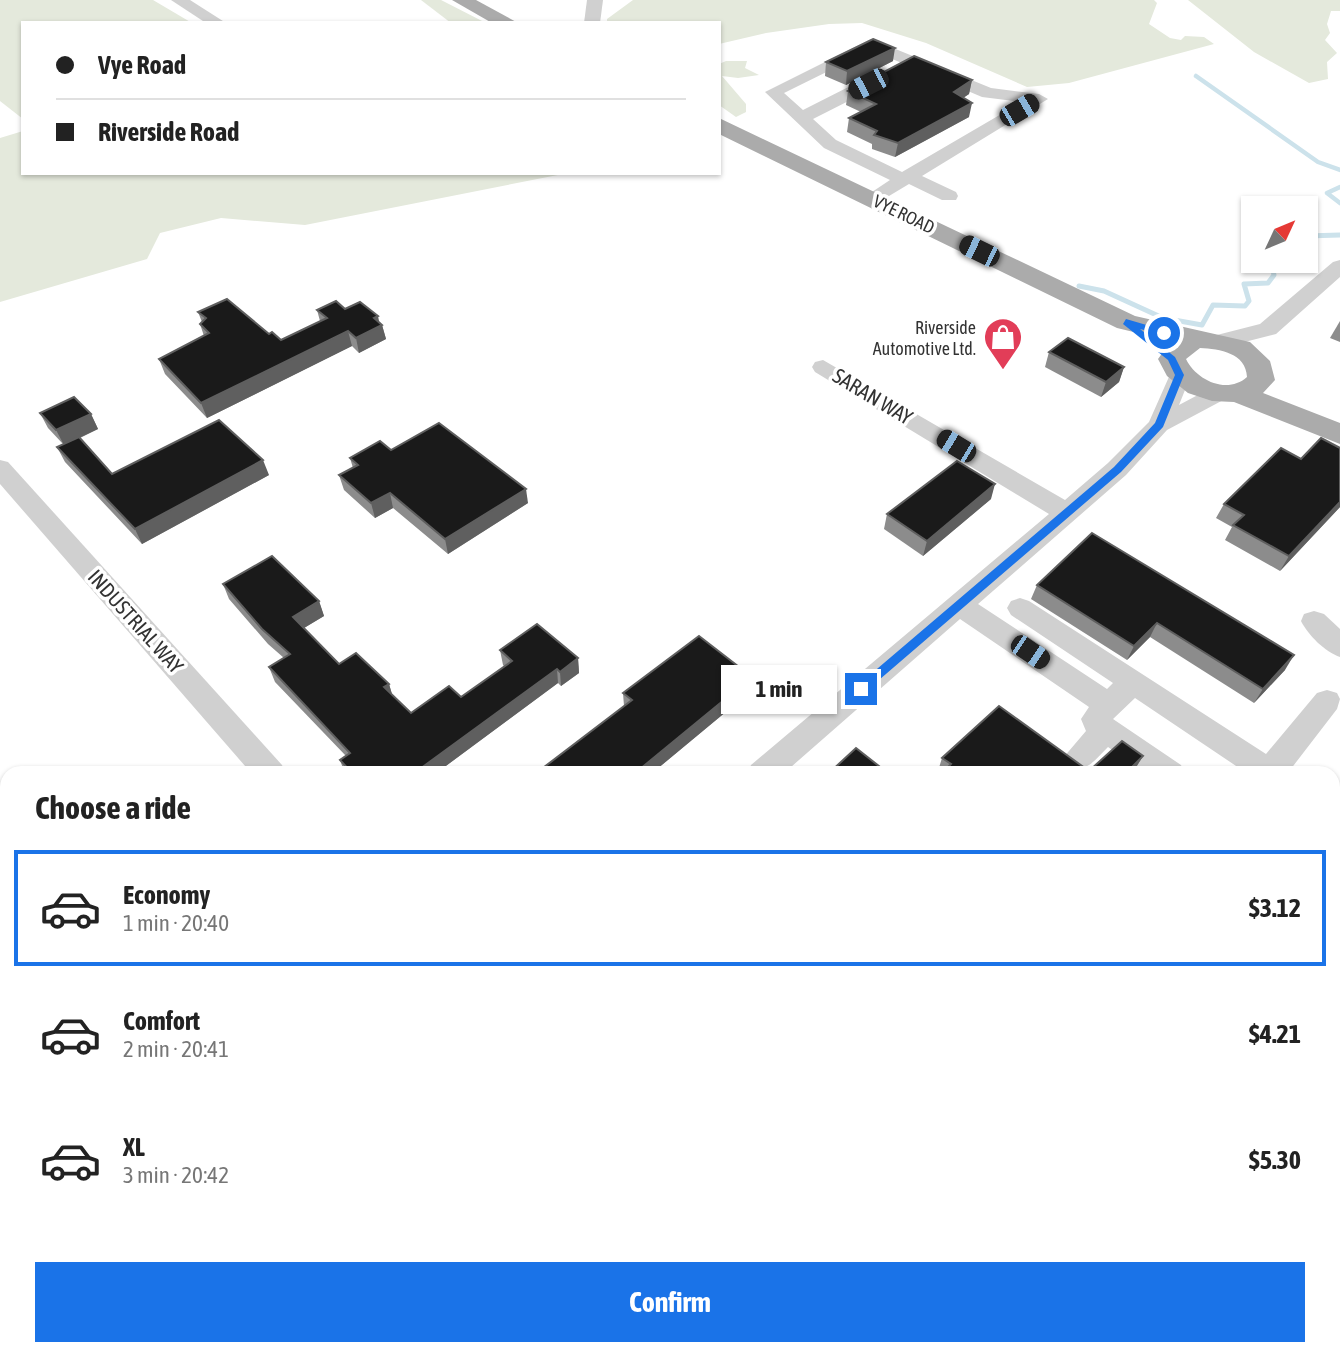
<!DOCTYPE html>
<html lang="en">
<head>
<meta charset="utf-8">
<style>
	body { margin:0; font-family:"Asap Condensed",sans-serif; background:#f2f2f2; color:#222; height:100vh; display:flex; flex-direction:column; font-size:26px; white-space:nowrap }
	* { box-sizing:border-box; margin:0 }
	p { font-size:23px; color:#767676 }
	.icon { flex:none; width:38px; height:38px; fill:none; stroke:currentColor; stroke-width:2; stroke-linecap:round; stroke-linejoin:round }
	.map { position:relative; flex:1; overflow:hidden }
	.details { position:absolute; left:0px; top:766px; width:1340px; height:590px; display:flex; flex-direction:column; background:#fff; border-radius:21px 21px 0 0; box-shadow:0 2px 5px #0004 }
	.details>* { flex:none }
	.top-card { position:absolute; left:21px; top:21px; width:700px; height:154px; border-radius:0px; box-shadow:0 2px 5px #0004; display:grid; align-content:center; height:154px; padding:0 35px; background:#fff }
	.needle { width:46px; rotate:46deg }
	.fabs { position:absolute; left:1241px; top:196px; display:grid; gap:14px }
	.fabs a { display:grid; place-items:center; width:77px; height:77px; border-radius:0px; background:#fff; box-shadow:0 2px 5px #0004; font-size:35px }
	.end { position:absolute; width:32px; height:32px; margin:-16px; border:9px solid #1a73e8; background:#fff; box-shadow:0 0 0 4px #fff }
	.from { border-radius:50% }
	.bubble { position:absolute; height:49px; border-radius:0px; background:#fff; box-shadow:0 2px 5px #0004; font-size:23px; font-weight:700; line-height:49px; text-align:center }
	.car { position:absolute; width:21px; height:42px; margin:-21px -10px; border-radius:9px; box-shadow:0 0 5px 2px #0007; background:linear-gradient(#222 24%,#8ab4d8 0 40%,#222 0 76%,#8ab4d8 0 86%,#222 0) }
	.top-card b { display:flex; align-items:center; gap:24px; height:66px; font-size:26px }
	.top-card b+b { border-top:2px solid #e0e0e0 }
	.top-card i { width:18px; height:18px; background:#222 }
	ul { padding:0; list-style:none }
	li { display:flex; align-items:center; gap:21px; height:116px; margin:0 14px 10px; padding:0 21px; border:4px solid transparent; border-radius:0px }
	li div { flex:1 }
	li b { display:block; font-size:26px }
	li em { font-style:normal; font-weight:700 }
	li.current { border-color:#1a73e8 }
	li>.icon { width:63px; height:63px; stroke-width:1.5 }
	h2 { padding:0 35px; font-size:32px; line-height:84px }
	.button { display:flex; gap:14px; margin-top:auto; padding:14px 35px }
	.button a { flex:1; height:80px; border-radius:0px; background:#1a73e8; color:#fff; font-size:28px; font-weight:700; line-height:80px; text-align:center }
	.map>svg:first-child { display:block }
</style>
</head>
<body>
<div class="map">
<svg width="1340" height="1355" viewBox="0 0 1340 1355">
	<rect width="100%" height="100%" fill="#fff"/>
	<g fill="#e4e9dc">
		<path d="M0,0H153L192,23H23V119L0,101Z"/>
		<path d="M421,0H441L486,23H451Z"/>
		<path d="M633,0H1154L1157,3L1149,24L1170,38L1181,40L1185,36L1204,37L1214,44L1069,83L1027,87L926,43L862,23L829,24L766,33L719,44V23H607V19Z"/>
		<path d="M1188,0H1340V11H1331L1327,24L1330,33L1325,40L1337,53L1327,62L1328,79L1309,83L1254,52Z"/>
		<path d="M726,61H747L745,68L759,75L738,78L722,76L746,104V112L736,117L719,105V64Z"/>
		<path d="M23,131V173H568L305,225L221,218L160,233L147,259L0,302V138Z"/>
	</g>
	<g fill="none" stroke-linecap="round" stroke-linejoin="round">
		<g stroke="#cce2eb" stroke-width="4.5">
			<path d="M1196,76L1318,162L1340,170"/>
			<path d="M1340,187L1327,193L1340,203"/>
		</g>
		<g stroke="#cce2eb" stroke-width="5">
			<path d="M1306,236L1340,235"/>
			<path d="M1306,245L1309,251L1306,254"/>
			<path d="M1079,286L1104,291L1163,318L1202,325L1213,305L1245,306L1249,301L1244,284L1268,283L1274,275L1271,261"/>
		</g>
		<g fill="#d0d0d0" fill-rule="evenodd">
			<path d="M171,0H190L226,23H206Z"/>
			<path d="M587,0H603L600,23H584Z"/>
			<path d="M871,39L991,88L1039,94L1048,99L922,176L956,192L958,196L956,200H942L909,184L879,202H865L863,198L890,180L824,148L765,92ZM871,50L982,97L1022,102L902,172L836,140L813,119L888,81V73H876L803,110L784,93Z"/>
			<path d="M1340,260V277L1276,334L1221,348L1210,341L1213,336L1260,324L1333,262Z"/>
			<path d="M823,360L1065,500L1108,463L1149,422L1172,370H1188L1191,375L1179,405L1211,388H1227L1230,393L1227,398L1167,430L1126,475L978,604L1107,689L1113,683L1011,615L1007,608L1011,601L1020,598L1029,601L1266,754L1317,693L1327,690L1337,693L1340,699L1337,709L1287,774H1248L1135,698L1113,719L1181,765L1185,774H1146L1108,747C1095,760 1087,773 1068,767L1063,758L1086,731L1081,719L1089,707L960,619L783,774H747L751,765L1049,514L815,372L812,367L815,362Z"/>
			<path d="M0,460L8,462L282,765L286,774H252L0,484Z"/>
			<path d="M1314,611L1324,614L1340,629V657C1325,652 1308,635 1301,621L1304,614Z"/>
			<path d="M1334,801L1340,803V831L1334,829Z"/>
			<path d="M1334,873L1340,875V905L1334,903Z"/>
			<path d="M7,1135V1174L0,1177V1137Z"/>
			<path d="M63,1349H108L106,1355H61Z"/>
		</g>
		<g fill="#ababab" fill-rule="evenodd">
			<path d="M452,0H476L518,23H492Z"/>
			<path d="M719,118L1135,316L1250,342L1270,361L1275,380L1263,393L1340,423V444L1234,402L1212,401L1188,393L1167,376L1158,359L1171,341L1117,328L719,134ZM1200,348C1220,349 1246,353 1247,377C1227,395 1196,380 1186,359Z"/>
		</g>
	</g>
	<g fill="#8c8c8c">
		<path d="M893,61L846,85L825,76L826,62Z"/>
		<path d="M972,80L969,94L963,98L969,117L895,157L872,149V144L847,132L849,118L861,112L846,105L848,91Z"/>
		<path d="M345,309L380,322L382,325L386,339L359,353L352,346L207,418L165,374L159,359L204,336L200,324L202,322L198,312L269,334L281,340L320,321L317,310Z"/>
		<path d="M1340,321V342L1330,338Z"/>
		<path d="M1049,352L1124,367L1119,382L1101,397L1045,367Z"/>
		<path d="M40,413L91,414L98,429L80,438L112,474L269,475L142,544L65,462L57,447L63,444L48,428Z"/>
		<path d="M391,450L528,503L448,554L393,508L375,518L344,490L339,475L353,468L350,458Z"/>
		<path d="M1301,459L1340,507L1280,571L1225,540L1232,527L1216,518L1224,504Z"/>
		<path d="M991,499L923,556L884,529L887,514Z"/>
		<path d="M1092,533L1285,670L1254,703L1150,637L1127,660L1031,599L1037,585Z"/>
		<path d="M223,584L319,601L324,616L304,628L339,664L389,684L392,694L411,713L461,697L505,667L503,665L500,650L578,658L579,673L561,686L558,683L435,774H345L340,760L346,756L275,682L269,667L284,658L268,644L229,599Z"/>
		<path d="M752,677L751,691L651,774H535L624,706L623,693Z"/>
		<path d="M1143,756L1135,769L1131,774H941L938,771L942,758L1089,771Z"/>
		<path d="M736,1349H875L871,1355H741Z"/>
	</g>
	<g fill="#5f5f5f">
		<path d="M895,48L893,61L846,85L847,71Z"/>
		<path d="M972,80L969,94L951,106L954,92Z"/>
		<path d="M972,103L969,117L895,157L898,143Z"/>
		<path d="M378,316L380,326L382,325L386,339L359,353L356,338L374,318Z"/>
		<path d="M348,331L352,346L207,418L201,403Z"/>
		<path d="M1124,367L1119,382L1101,397L1106,382Z"/>
		<path d="M91,414L98,429L64,445L56,430Z"/>
		<path d="M263,460L269,475L142,544L135,529Z"/>
		<path d="M995,484L991,499L923,556L927,541Z"/>
		<path d="M526,489L528,503L448,554L445,539Z"/>
		<path d="M390,493L393,508L375,518L371,503Z"/>
		<path d="M1340,502V507L1280,571L1289,556Z"/>
		<path d="M319,601L324,616L299,631L293,617Z"/>
		<path d="M1157,623L1150,637L1127,660L1134,646Z"/>
		<path d="M1294,655L1285,670L1254,703L1263,689Z"/>
		<path d="M578,658L579,673L561,686L560,672Z"/>
		<path d="M557,669L558,683L435,774H413Z"/>
		<path d="M752,677L751,691L651,774H634Z"/>
		<path d="M389,684L393,698L384,687Z"/>
		<path d="M1143,756L1135,769L1131,774H1125Z"/>
	</g>
	<g fill="#1a1a1a" stroke="#5f5f5f" stroke-width="2">
		<path d="M873,39L895,48L847,71L826,62Z"/>
		<path d="M914,56L972,80L954,92L972,103L898,143L874,135L877,131L849,118L876,104L848,91Z"/>
		<path d="M227,299L269,334L272,332L281,340L327,318L317,310L336,301L345,309L360,302L378,316L374,318L382,325L356,338L348,331L201,403L159,359L209,333L200,324L206,318L198,312Z"/>
		<path d="M1068,338L1124,367L1106,382L1049,352Z"/>
		<path d="M74,397L91,414L56,430L40,413Z"/>
		<path d="M219,420L263,460L135,529L57,447L79,437L112,474Z"/>
		<path d="M439,423L526,489L445,539L390,493L371,503L339,475L358,465L350,458L380,441L391,450Z"/>
		<path d="M1321,438L1340,448V502L1289,556L1233,525L1244,515L1224,504L1281,448L1301,459Z"/>
		<path d="M957,461L995,484L927,541L887,514Z"/>
		<path d="M1092,533L1294,655L1263,689L1157,623L1134,646L1037,585Z"/>
		<path d="M272,556L319,601L293,617L339,664L356,653L389,684L384,687L411,713L449,686L461,697L512,661L500,650L537,624L578,658L560,672L557,669L413,774H353L340,760L350,753L269,667L290,654L262,629L223,584Z"/>
		<path d="M699,636L752,677L634,774H535L632,700L623,693Z"/>
		<path d="M999,706L1089,771L1122,741L1143,756L1125,774H941L951,764L942,758Z"/>
		<path d="M856,748L889,774H828Z"/>
		<path d="M7,913V942L0,932V917Z"/>
		<path d="M7,950V984L0,975V955Z"/>
		<path d="M742,1349H875L871,1355H747Z"/>
	</g>
	<path fill="#1a73e8" d="M1126,319L1167,331L1164,335L1140,329L1175,357L1184,375L1163,427L1121,472L865,692H857V686L1114,467L1155,423L1175,375L1168,360L1123,324Z"/>
	<defs>
		<symbol id="shop-pin" viewBox="-11 -11 22 30"><path d="M0 17L-7.5 6A9.5 9.5 0 1 1 7.5 6Z" fill="#e23d58" stroke="#fff"/><path d="M-5-2.5h2.3a2.7 3.5 0 0 1 5.4 0H5L5.5 6h-11ZM-1.5-2.5h3a1.5 2.3 0 0 0-3 0Z" fill="#fff"/></symbol>
	</defs>
	<g fill-rule="evenodd">
		<use href="#shop-pin" x="981" y="315" width="44" height="60"/>
	</g>
	<g text-anchor="middle" dominant-baseline="central" stroke-width="7" stroke-linejoin="round" paint-order="stroke">
		<g font-size="18" fill="#333" stroke="#fff">
			<text transform="translate(904 214) rotate(26)">VYE ROAD</text>
		</g>
		<g font-size="18" fill="#333" stroke="#fff" text-anchor="end">
			<text x="976" y="327">Riverside<tspan x="976" dy="21">Automotive Ltd.</tspan></text>
		</g>
		<g font-size="21" fill="#333" stroke="#fff">
			<text transform="translate(873 396) rotate(31)">SARAN WAY</text>
			<text transform="translate(136 621) rotate(48)">INDUSTRIAL WAY</text>
		</g>
	</g>
</svg>
<div class="fabs">
<a><svg class="needle" viewBox="-14 -14 28 28"><path d="M0-13l5 13h-10z" fill="#e53935"/><path d="M0 13l5-13h-10z" fill="#767676"/></svg></a>
</div>
<i class="end from" style="left:1164px;top:333px"></i>
<i class="end" style="left:861px;top:689px"></i>
<div class="bubble" style="left:721px;top:665px;width:116px">1 min</div>
<i class="car" style="left:868px;top:84px;rotate:243deg"></i>
<i class="car" style="left:1019px;top:110px;rotate:60deg"></i>
<i class="car" style="left:979px;top:251px;rotate:296deg"></i>
<i class="car" style="left:956px;top:446px;rotate:301deg"></i>
<i class="car" style="left:1030px;top:652px;rotate:124deg"></i>
<div class="top-card">
<b><i class="from"></i>Vye Road</b>
<b><i></i>Riverside Road</b>
</div>
<section class="details">
<h2>Choose a ride</h2>
<ul>
<li class="current"><svg class="icon" aria-label="car" viewBox="0 0 24 24"><path d="M5 17H2v-5l4-1 3-4h7l3 4 3 1v5h-3M9 17h6M6 11h13"/><circle cx="7" cy="17" r="2"/><circle cx="17" cy="17" r="2"/></svg><div><b>Economy</b><p>1 min · 20:40</p></div><em>$3.12</em></li>
<li><svg class="icon" aria-label="car" viewBox="0 0 24 24"><path d="M5 17H2v-5l4-1 3-4h7l3 4 3 1v5h-3M9 17h6M6 11h13"/><circle cx="7" cy="17" r="2"/><circle cx="17" cy="17" r="2"/></svg><div><b>Comfort</b><p>2 min · 20:41</p></div><em>$4.21</em></li>
<li><svg class="icon" aria-label="car" viewBox="0 0 24 24"><path d="M5 17H2v-5l4-1 3-4h7l3 4 3 1v5h-3M9 17h6M6 11h13"/><circle cx="7" cy="17" r="2"/><circle cx="17" cy="17" r="2"/></svg><div><b>XL</b><p>3 min · 20:42</p></div><em>$5.30</em></li>
</ul>
<div class="button"><a>Confirm</a></div>
</section>
</div>
</body>
</html>
